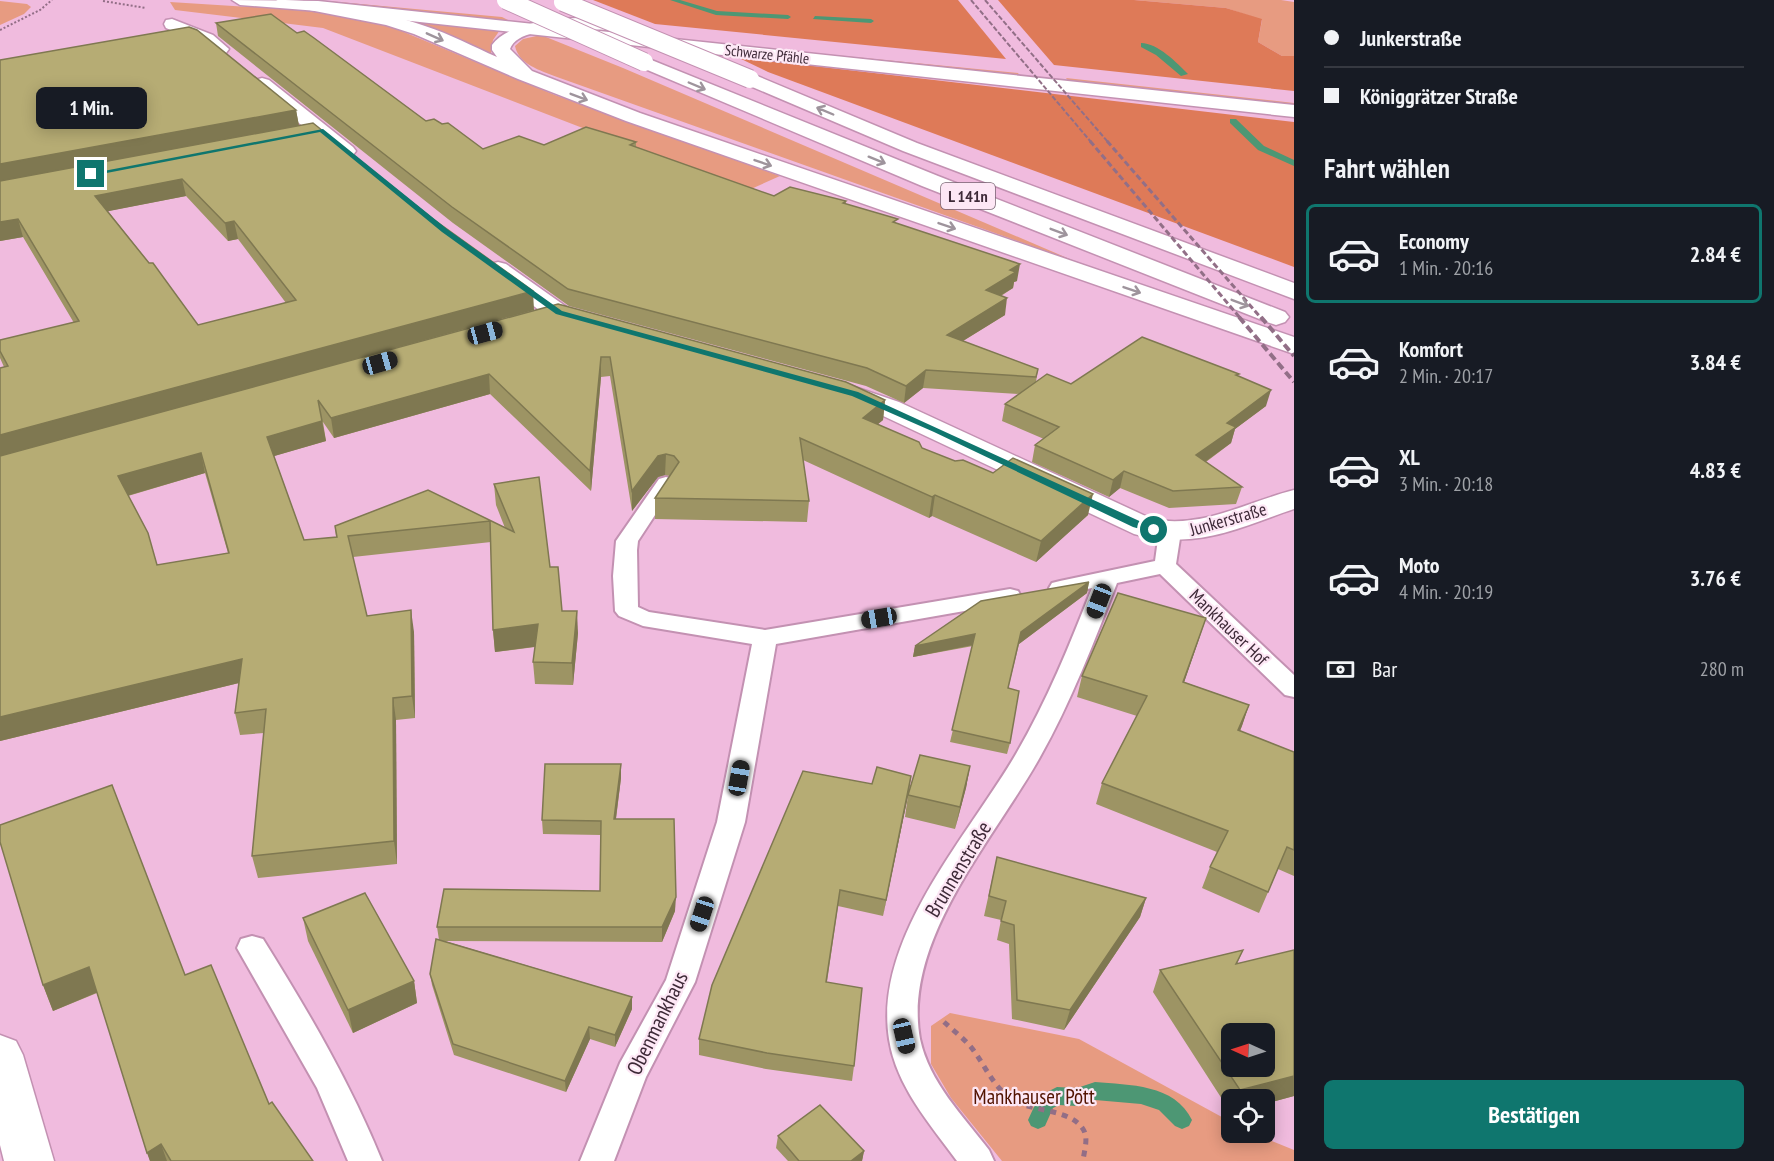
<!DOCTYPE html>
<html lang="de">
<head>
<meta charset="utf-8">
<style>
	body { margin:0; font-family:"PT Sans Narrow",sans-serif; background:#20242c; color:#f1f3f6; height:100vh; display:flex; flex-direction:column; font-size:22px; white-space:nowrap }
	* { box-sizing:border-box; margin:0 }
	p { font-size:20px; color:#9ea1a6 }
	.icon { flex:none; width:33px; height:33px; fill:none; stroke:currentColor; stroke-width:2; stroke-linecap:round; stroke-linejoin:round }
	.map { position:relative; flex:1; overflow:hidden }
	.panel { display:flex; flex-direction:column; background:#171b24; width:480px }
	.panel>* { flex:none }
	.hud { display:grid; align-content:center; height:132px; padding:0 30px; background:#171b24 }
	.needle { width:39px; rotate:273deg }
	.tools { position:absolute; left:1221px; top:1023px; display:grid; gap:12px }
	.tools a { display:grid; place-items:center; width:54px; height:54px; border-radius:9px; background:#171b24; box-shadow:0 3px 15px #0003; font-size:30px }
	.end { position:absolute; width:27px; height:27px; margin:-14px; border:8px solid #0f766e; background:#fff; box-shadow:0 0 0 3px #fff }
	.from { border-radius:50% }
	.bubble { position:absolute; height:42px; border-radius:9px; background:#171b24; box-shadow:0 3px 15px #0003; font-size:20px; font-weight:600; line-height:42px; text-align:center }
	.car { position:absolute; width:18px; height:36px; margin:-18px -9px; border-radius:8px; box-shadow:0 0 4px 2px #0007; background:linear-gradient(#222 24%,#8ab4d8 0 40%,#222 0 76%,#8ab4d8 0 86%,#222 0) }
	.hud b { display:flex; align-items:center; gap:21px; height:57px; font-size:22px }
	.hud b+b { border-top:2px solid #363941 }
	.hud i { width:15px; height:15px; background:#f1f3f6 }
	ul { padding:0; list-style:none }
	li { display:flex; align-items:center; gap:18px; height:99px; margin:0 12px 9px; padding:0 18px; border:3px solid transparent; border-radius:9px }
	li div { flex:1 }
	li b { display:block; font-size:22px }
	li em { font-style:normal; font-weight:600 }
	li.selected { border-color:#0f766e }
	li>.icon { width:54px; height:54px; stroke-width:1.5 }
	h2 { padding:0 30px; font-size:27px; line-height:72px }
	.pay { display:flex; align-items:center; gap:15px; height:66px; padding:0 30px; font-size:22px }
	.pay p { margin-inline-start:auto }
	.action { display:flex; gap:12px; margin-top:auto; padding:12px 30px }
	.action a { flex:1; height:69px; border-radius:9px; background:#0f766e; color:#fff; font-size:24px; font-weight:600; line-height:69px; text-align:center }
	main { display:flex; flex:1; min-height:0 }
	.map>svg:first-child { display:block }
</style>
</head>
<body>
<main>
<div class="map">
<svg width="1294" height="1161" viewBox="0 0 1294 1161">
	<rect width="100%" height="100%" fill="#f0bbde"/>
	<g fill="#e79b81">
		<path d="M317,0L502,17L510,21L324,3Z"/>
		<path d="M1134,0H1281L1294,2V56H1282L1258,42L1262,20L1226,8Z"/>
		<path d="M0,1L27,4L31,7L24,14L0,25Z"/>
		<path d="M170,2L249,7L254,5L346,15L392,27L555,95L780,176L742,193L619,142L323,28L175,10Z"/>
		<path d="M407,20L500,30L493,40L491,54Z"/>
		<path d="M541,35L623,68L1079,263L557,77C540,70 519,65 515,46L523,39Z"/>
		<path d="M741,46L1018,73L1020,76Z"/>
		<path d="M1066,78L1294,103V107L1070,83Z"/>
		<path d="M950,1013L1079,1039L1231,1122L1232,1132L1252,1133L1294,1150V1161H1002L951,1098L931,1064V1026Z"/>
	</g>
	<g fill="#de7a58">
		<path d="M593,0H958L1006,59L655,24Z"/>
		<path d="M998,0H1134L1226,8L1262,19L1258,42L1282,56H1294V91L1054,65Z"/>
		<path d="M737,57L1294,122V267L768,72Z"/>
	</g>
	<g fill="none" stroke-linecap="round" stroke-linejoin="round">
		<g fill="#4d9774" fill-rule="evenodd">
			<path d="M670,0H680L717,11L788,15L791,17L788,19L716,15Z"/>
			<path d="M815,16L871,19L874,21L871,23L813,19Z"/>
			<path d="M1141,43C1158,43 1177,63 1188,74L1181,76L1156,55L1141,47Z"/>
			<path d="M1230,119H1236L1264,146L1294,160V166L1258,150L1230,123Z"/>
			<path d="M1095,1082C1129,1085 1175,1084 1192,1120L1189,1126L1182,1129L1175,1126L1159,1110L1141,1104L1095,1100L1077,1106L1059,1105L1053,1108L1045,1126L1038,1129L1031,1126L1028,1120L1039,1096L1057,1087L1077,1088Z"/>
		</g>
		<defs>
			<g id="service">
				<path d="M666,477L673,479L676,483L638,541L637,550L638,607L649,612L765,630L1010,589L1018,591L1021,596L1018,601L1010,603L776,644L745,822L695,982L646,1077L614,1161H580L620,1063L666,980L717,822L752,644L643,626L619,616L615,611L613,576L616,541L659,479Z"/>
				<path d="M1170,526L1178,527L1181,532L1176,564L1294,675V697L1285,695L1160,574L1117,583C1094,642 1071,702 1040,757C995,838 902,940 920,1039C929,1082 963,1116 989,1150L994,1161H957C930,1124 896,1086 889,1039C873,938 969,835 1016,754C1047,701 1070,644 1092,588L1060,595L1052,593L1049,588L1052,583L1060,581L1155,561L1159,532L1162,527Z"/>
				<path d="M252,936L263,939C308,1011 350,1082 382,1161H348L317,1088L237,948L241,939Z"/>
			</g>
			<g id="minor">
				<path d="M172,19L213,35L229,49L226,53H214L201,43L166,28L164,24L166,20Z"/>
				<path d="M262,78L269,80L353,147L356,151L353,155L346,157L339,155L255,88L253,84L255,80Z"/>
				<path d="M498,262L506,264L568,308L572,313L568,318L559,321L550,318L490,274L486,269L490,264Z"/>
				<path d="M843,383L899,402L1152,519C1203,529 1246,502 1294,490V509C1236,529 1197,550 1134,534L879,414L833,397L829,391L833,385Z"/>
				<path d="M0,1035L16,1041L23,1055L54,1161H4L0,1145Z"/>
			</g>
			<path id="secondary" d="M232,0L318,1L1294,105V117L318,11L240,5Z"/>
			<g id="trunk">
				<path d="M276,0C325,0 378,10 425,26C450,34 474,47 497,57L492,50V45C511,18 583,14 613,21L616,25L613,29L607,30C585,30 519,24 510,49L532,71L640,113L1294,337V354L626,121L518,79L414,34L386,25L284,5Z"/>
				<path d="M644,57L938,176L1285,312L1289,317L1285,322L1276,325L1267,322L922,186L638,66L635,62L638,58Z"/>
				<path d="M750,73L917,143L1294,283V299L903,151L743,83L741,79L743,75Z"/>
			</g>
		</defs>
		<use href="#service" stroke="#c391b2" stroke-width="4"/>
		<use href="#minor" stroke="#c391b2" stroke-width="3"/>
		<use href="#secondary" stroke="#c391b2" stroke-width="3"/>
		<use href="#trunk" stroke="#c391b2" stroke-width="3"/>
		<g stroke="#926e86" stroke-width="2" stroke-dasharray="2 2" stroke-linecap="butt">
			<path d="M103,1L146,8"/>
			<path d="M0,30L40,10L52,0"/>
		</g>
		<path stroke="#926e86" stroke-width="5" stroke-dasharray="6 6" stroke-linecap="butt" d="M944,1022C954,1031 966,1040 974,1051C987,1069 995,1090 1015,1101C1035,1112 1070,1109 1083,1129C1089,1138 1084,1151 1083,1161"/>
		<use href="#service" fill="#fff" fill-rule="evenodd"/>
		<use href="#minor" fill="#fff" fill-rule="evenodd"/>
		<use href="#secondary" fill="#fff" fill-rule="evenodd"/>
		<use href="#trunk" fill="#fff" fill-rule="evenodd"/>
		<g stroke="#926f87" stroke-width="2" stroke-dasharray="5 2" stroke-linecap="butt">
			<path d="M971,0L1091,142"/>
			<path d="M985,0L1108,142"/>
		</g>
		<g stroke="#926f87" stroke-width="3" stroke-dasharray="6 3" stroke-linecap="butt">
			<path d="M1090,141L1241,319"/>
			<path d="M1107,141L1262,319"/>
		</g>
		<g stroke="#926f87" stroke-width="4" stroke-dasharray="8 4" stroke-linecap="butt">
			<path d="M1239,317L1294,382"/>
			<path d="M1261,317L1294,356"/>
		</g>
		<defs>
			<g id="trunk-bridge">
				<path d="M506,0L644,62"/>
				<path d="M563,2L750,79"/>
			</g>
		</defs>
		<use href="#trunk-bridge" stroke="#c391b2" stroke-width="20" stroke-linecap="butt"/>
		<use href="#trunk-bridge" stroke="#fff" stroke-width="18"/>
	</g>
	<g fill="#9d9464" fill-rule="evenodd">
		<path d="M216,23L297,33L426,121L442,124L483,149L544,145L636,142V147L774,196L846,201V204L897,224L1017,281L1014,282L1013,288L1001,296L1005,315L963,341L1038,369L1036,382L1071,384L1238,376L1266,406L1235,429L1231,443L1206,462L1242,487L1236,504L1169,508L1120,488L1109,497L1032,462L1035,445L1044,439L1002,421L1005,404L1020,394L923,388L904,403L866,386L569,306L453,223L218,36Z"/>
		<path d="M0,60L296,110L299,126L534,310L218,397L558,304L885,400L883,420L878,424L922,448L1088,515L1036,562L932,516L929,518L803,460L809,501L807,522L655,519V498L670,476L665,475L658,477L632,511L610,376L601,377L591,491L490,394L334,438L323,422L326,441L274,456L304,540L336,537L335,526L428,490L505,528L496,505L494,484L550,567L562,611L578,633L573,685L535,684L533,662L535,647L495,652L493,630L491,542L353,557L367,616L414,632L415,718L396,720L397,864L258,878L252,856L264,733L240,735L235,713L239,683L0,741V368L4,367L0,358V340L74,323L23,237L0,241ZM186,196L228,241L238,239L286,303L198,325L108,211ZM205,473L228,553L157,565L128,496Z"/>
		<path d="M1089,582L1087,593L1019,644L1008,689L1010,743L1007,754L950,742L973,646L913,657L915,646Z"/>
		<path d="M1206,618L1184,682L1249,705L1240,731L1294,752V876L1278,869L1259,913L1202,888L1210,867L1217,852L1096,804L1102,783L1137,716L1077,697L1082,676Z"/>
		<path d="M621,764V778L616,819L675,911L662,942L445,941L632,997V1009L615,1047L590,1039L566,1092L454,1055L432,985L430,974L439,940L437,927L600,891L601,835L543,834L542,820Z"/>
		<path d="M970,766L966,788L955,829L905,817L908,795Z"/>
		<path d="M909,791L883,916L838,906L827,982L854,1066L852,1081L766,1069L699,1055V1039Z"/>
		<path d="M997,857L1146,898L1140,917L1064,1030L1012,1019L1009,944L997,940L1001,920L984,916Z"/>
		<path d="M303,918L414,981L417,1003L353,1033L308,941Z"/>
		<path d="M1243,950L1237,964L1294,1096L1264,1104V1100H1232L1231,1113L1153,992L1160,970Z"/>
		<path d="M185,975L269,1104L313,1161H150L97,993L53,1011L43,985Z"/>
		<path d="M778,1136L864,1151L862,1161H788L776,1148Z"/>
	</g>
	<g fill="#7f7851">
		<path d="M296,110L299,126L0,182V164Z"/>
		<path d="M182,179L186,196L99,213L95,196Z"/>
		<path d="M18,219L23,237L0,241V222Z"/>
		<path d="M234,221L238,239L228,241L225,223Z"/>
		<path d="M1020,264L1017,281L1014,282L1013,288L983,306L986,290L1010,270Z"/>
		<path d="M533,291L534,310L0,457V435Z"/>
		<path d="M1007,298L1005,315L945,352L947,335Z"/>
		<path d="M601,357V377L591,491L590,471Z"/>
		<path d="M926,370L923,388L904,403L906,386Z"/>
		<path d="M489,374L490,394L334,438L331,418Z"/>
		<path d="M1271,390L1266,406L1235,429L1231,443L1191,472L1196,455L1227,423Z"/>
		<path d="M885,400L883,420L861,438L863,418Z"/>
		<path d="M322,421L326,441L271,457L267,437Z"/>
		<path d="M201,453L205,473L123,497L118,476Z"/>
		<path d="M666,454L665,475L658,477L632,511V491L658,456Z"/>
		<path d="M1124,471L1120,488L1109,497L1113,480Z"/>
		<path d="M1093,494L1088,515L1036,562L1041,541Z"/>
		<path d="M935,495L932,516L929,518L932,497Z"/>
		<path d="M1089,582L1087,593L1019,644L1021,632Z"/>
		<path d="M411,610L414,632L415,718L412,696Z"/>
		<path d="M577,611L578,633L573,685L572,663Z"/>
		<path d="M1206,618L1199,639L1177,703L1183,682Z"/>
		<path d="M538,624L540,646L495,652L493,630Z"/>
		<path d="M975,634L973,645L913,657L915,646Z"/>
		<path d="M242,659L247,681L0,741V717Z"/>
		<path d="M393,698L396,720L397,864L394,841Z"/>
		<path d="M1249,705L1242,726L1231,751L1238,730Z"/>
		<path d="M621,764V778L614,833V819Z"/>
		<path d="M970,766L966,788L955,829L960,807Z"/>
		<path d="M911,776L909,791L883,916L886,900Z"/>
		<path d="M676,897L675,911L662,942V927Z"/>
		<path d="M1146,898L1140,917L1064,1030L1070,1010Z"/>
		<path d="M89,967L98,992L53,1011L43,985Z"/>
		<path d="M414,981L417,1003L353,1033L348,1010Z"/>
		<path d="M632,997V1009L615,1047V1035Z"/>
		<path d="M589,1027L590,1039L566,1092L565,1081Z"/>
		<path d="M1294,1076V1096L1264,1104V1100H1236L1240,1090Z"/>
		<path d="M161,1144L167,1161H150L147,1153Z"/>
		<path d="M864,1151L862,1161H851Z"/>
	</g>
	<g fill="#b6ac74" stroke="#7f7851" stroke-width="1.5" fill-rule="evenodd">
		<path d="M271,14L297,33L304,31L314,38L426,121L434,119L442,124L448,123L483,149L519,136L544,145L586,127L636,142L630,145L774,196L790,187L846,201L843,203L898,219L893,222L1020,264L1010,270L1016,272L986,290L1007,298L947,335L1038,369L1036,377L926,370L906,386L867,368L568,289L452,207L216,23Z"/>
		<path d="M189,27L197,30L296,110L0,164V60Z"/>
		<path d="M313,123L433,219L533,291L0,435V368L8,366L0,351V340L79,321L18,219L0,222V181ZM182,179L225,223L234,221L296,300L198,325L153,263H149L95,196Z"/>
		<path d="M558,304L846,382L885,400L863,418L919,442L922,448L955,461L963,460L993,473L1013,458L1093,494L1041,541L935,495L932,497L800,438L809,501L655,498L679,462L674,456L666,454L658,456L632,491L610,357H601L590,471L489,374L331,418L318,400L322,421L267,437L304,540L337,537L335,526L428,490L514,532L494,484L539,477L550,567H558L562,611H577L572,663L533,662L538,624L493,630L490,521L348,536L367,616L411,610L412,696L393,698L394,841L252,856L266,709L235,713L242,659L0,717V456ZM201,453L229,553L157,565L148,533L118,476Z"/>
		<path d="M1142,337L1239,374L1236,375L1271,390L1227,423L1236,427L1196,455L1242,487L1173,491L1124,471L1113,480L1035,445L1059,427L1005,404L1047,374L1071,384Z"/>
		<path d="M1089,582L1021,632L1008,688L1019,691L1010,743L952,730L975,634L915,646L981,601Z"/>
		<path d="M1118,593L1206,618L1183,682L1249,705L1238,730L1294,752V850L1287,847L1268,892L1210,867L1228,831L1102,783L1147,696L1082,676Z"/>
		<path d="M920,755L970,766L960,807L908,795Z"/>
		<path d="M545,764H621L614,819H674L676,897L662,927H437L444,889L600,891L601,821L542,820Z"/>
		<path d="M877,767L911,776L886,900L840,890L826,982L862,988L854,1066L767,1053L699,1039L712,985L803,771L872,784Z"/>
		<path d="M112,785L185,975L211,965L269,1104L272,1102L313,1161H171L161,1144L147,1153L89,967L43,985L0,842V825Z"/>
		<path d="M997,857L1146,898L1070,1010L1017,1000L1014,925L1001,921L1006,901L989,896Z"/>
		<path d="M365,893L414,981L348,1010L303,918Z"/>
		<path d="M436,939L632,997L615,1035L589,1027L565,1081L453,1044L430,974Z"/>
		<path d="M1243,950L1236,964L1294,950V1076L1240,1090L1160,970ZM1232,1034H1264V1066H1232Z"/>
		<path d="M820,1105L864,1151L851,1161H799L778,1136Z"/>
	</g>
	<defs><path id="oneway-shaft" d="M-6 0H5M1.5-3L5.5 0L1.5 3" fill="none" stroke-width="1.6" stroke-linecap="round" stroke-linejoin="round" transform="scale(1.5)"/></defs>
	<g stroke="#9e949c">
		<use href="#oneway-shaft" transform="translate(435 37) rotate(24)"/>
		<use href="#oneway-shaft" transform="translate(697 86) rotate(23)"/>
		<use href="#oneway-shaft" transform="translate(579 97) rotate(21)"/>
		<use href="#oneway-shaft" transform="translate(825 111) rotate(-157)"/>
		<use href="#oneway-shaft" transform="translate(877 160) rotate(22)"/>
		<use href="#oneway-shaft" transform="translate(763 163) rotate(19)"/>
		<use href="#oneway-shaft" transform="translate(947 226) rotate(19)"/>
		<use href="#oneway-shaft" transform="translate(1059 232) rotate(21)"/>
		<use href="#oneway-shaft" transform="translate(1132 290) rotate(19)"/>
		<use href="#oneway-shaft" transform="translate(1240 303) rotate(21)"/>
	</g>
	<path fill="#0f766e" d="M323,129L447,229L562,311L858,392L1159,530L1154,533L1133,527L934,432L852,396L556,314L442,232L320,132L91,176L88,174Z"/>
	<g text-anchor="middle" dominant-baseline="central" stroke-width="4.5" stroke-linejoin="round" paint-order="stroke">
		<g font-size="15" fill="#3e2a38" stroke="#fde7f5">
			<text transform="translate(767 54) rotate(6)">Schwarze Pfähle</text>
		</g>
		<rect fill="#fde7f5" stroke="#776371" stroke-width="1.5" x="941" y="183" width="54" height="26" rx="4.5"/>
		<g font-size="16" font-weight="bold" fill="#3e2a38">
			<text x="968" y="196">L 141n</text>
		</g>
		<g font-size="18" fill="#3e2a38" stroke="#fde7f5">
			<text transform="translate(1228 519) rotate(-16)">Junkerstraße</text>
			<text transform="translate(1229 627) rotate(44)">Mankhauser Hof</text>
		</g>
		<g font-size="21" fill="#3e2a38" stroke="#fde7f5">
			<text transform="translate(958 869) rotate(-59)">Brunnenstraße</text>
			<text transform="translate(657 1023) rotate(-64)">Obenmankhaus</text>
		</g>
		<g font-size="21" fill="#521300" stroke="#fde7f5">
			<text x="1034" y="1096">Mankhauser Pött</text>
		</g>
	</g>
</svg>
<div class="tools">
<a><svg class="needle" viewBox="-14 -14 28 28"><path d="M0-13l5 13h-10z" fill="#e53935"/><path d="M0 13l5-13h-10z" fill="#9ea1a6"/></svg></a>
<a><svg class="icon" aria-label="locate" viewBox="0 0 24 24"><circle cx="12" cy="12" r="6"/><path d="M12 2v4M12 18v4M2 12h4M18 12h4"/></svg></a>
</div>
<i class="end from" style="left:1154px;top:530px"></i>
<i class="end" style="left:91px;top:174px"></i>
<div class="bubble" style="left:36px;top:87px;width:111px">1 Min.</div>
<i class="car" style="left:485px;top:333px;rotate:75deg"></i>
<i class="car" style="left:380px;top:363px;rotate:74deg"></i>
<i class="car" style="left:1099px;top:601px;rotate:201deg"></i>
<i class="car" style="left:879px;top:618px;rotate:260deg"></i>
<i class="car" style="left:739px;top:778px;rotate:10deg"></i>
<i class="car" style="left:702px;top:914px;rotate:198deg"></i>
<i class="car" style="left:904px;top:1036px;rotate:167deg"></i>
</div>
<section class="panel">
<div class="hud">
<b><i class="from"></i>Junkerstraße</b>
<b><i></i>Königgrätzer Straße</b>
</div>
<h2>Fahrt wählen</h2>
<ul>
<li class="selected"><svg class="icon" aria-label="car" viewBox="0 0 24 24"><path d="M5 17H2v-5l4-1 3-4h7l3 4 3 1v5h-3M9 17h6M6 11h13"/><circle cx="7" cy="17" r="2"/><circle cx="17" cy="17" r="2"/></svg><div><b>Economy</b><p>1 Min. · 20:16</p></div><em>2.84 €</em></li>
<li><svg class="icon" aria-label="car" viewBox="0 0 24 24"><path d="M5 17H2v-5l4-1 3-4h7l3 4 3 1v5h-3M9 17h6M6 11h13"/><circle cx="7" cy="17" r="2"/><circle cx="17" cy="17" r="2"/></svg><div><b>Komfort</b><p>2 Min. · 20:17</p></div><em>3.84 €</em></li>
<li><svg class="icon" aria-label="car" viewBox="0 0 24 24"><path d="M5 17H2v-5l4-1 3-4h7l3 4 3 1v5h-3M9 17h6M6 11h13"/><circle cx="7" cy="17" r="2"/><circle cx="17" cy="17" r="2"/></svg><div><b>XL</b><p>3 Min. · 20:18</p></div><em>4.83 €</em></li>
<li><svg class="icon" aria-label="car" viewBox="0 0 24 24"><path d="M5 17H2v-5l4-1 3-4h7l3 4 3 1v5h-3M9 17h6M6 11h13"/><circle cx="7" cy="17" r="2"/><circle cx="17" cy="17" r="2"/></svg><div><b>Moto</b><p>4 Min. · 20:19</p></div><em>3.76 €</em></li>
</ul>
<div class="pay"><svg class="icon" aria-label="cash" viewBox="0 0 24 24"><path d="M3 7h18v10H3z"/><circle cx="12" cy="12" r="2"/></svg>Bar<p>280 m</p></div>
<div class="action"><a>Bestätigen</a></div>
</section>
</main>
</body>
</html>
